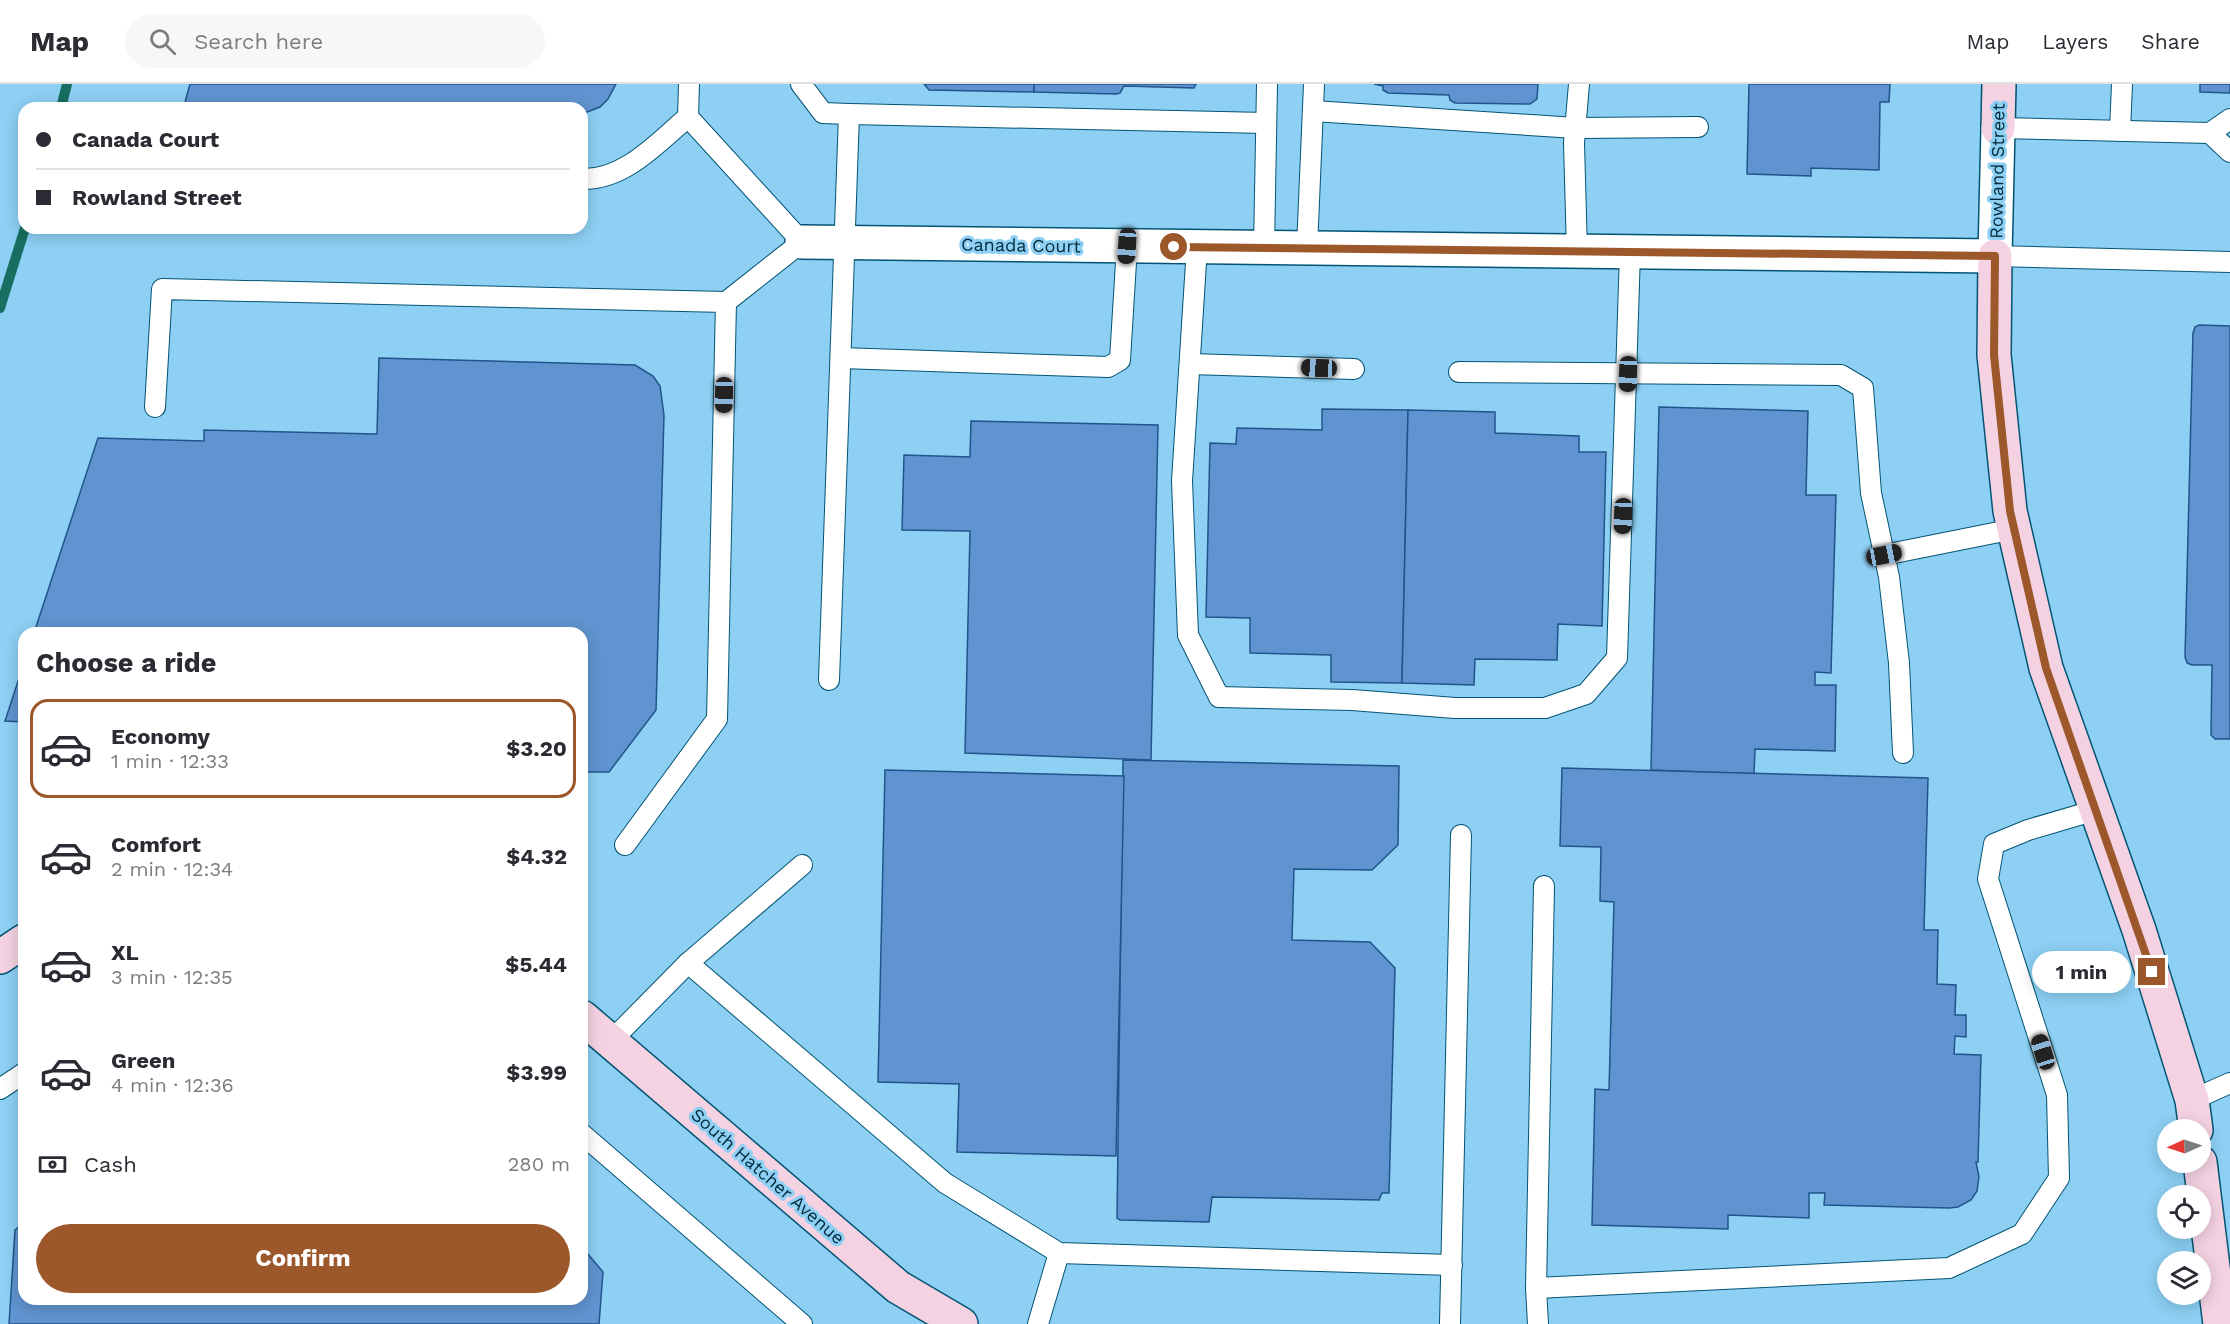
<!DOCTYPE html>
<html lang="en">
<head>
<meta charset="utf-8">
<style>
	body { margin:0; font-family:"Work Sans",sans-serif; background:#f7f7f7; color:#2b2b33; height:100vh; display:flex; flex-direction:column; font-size:22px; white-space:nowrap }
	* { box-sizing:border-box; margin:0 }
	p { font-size:20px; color:#7c7c81 }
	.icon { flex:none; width:33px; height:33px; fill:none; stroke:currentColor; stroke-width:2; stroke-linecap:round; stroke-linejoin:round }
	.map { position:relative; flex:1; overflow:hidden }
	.details { position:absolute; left:18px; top:543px; width:570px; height:678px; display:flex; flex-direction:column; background:#fff; border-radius:18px; box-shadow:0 3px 15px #0003 }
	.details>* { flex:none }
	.guide { position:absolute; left:18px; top:18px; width:570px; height:132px; border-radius:18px; box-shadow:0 3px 15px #0003; display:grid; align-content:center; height:132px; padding:0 18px; background:#fff }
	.needle { width:39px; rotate:267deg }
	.fabs { position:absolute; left:2157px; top:1035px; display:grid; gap:12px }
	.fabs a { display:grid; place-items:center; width:54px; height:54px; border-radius:50%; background:#fff; box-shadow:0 3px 15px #0003; font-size:30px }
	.end { position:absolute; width:27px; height:27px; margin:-14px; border:8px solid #9c582a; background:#fff; box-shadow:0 0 0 3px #fff }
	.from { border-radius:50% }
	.bubble { position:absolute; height:42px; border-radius:21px; background:#fff; box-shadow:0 3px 15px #0003; font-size:20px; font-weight:700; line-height:42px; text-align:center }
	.car { position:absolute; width:18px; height:36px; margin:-18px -9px; border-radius:8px; box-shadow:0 0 4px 2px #0007; background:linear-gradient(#222 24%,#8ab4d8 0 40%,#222 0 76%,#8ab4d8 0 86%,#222 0) }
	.guide b { display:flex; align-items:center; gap:21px; height:57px; font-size:22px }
	.guide b+b { border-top:2px solid #e1e1e2 }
	.guide i { width:15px; height:15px; background:#2b2b33 }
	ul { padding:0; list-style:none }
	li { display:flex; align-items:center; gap:18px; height:99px; margin:0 12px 9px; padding:0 6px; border:3px solid transparent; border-radius:18px }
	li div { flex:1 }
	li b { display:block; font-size:22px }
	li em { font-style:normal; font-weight:700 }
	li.active { border-color:#9c582a }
	li>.icon { width:54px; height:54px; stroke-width:1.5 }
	h2 { padding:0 18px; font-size:27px; line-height:72px }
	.pay { display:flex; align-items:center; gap:15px; height:66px; padding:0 18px; font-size:22px }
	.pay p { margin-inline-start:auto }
	.primary-button { display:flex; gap:12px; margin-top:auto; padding:12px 18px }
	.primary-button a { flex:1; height:69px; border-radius:36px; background:#9c582a; color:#fff; font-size:24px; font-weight:700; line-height:69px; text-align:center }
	header { display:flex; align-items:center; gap:36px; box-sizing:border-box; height:84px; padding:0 30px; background:#fff; border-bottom:2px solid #e1e1e2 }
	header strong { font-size:28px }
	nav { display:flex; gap:33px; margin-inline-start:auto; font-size:21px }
	.search { width:420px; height:54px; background:#f7f7f7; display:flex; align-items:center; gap:15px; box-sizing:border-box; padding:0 21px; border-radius:33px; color:#7c7c81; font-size:22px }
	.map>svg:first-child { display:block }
</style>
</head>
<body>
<header>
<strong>Map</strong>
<div class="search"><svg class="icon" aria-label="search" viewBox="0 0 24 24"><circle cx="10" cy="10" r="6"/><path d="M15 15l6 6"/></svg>Search here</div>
<nav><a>Map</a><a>Layers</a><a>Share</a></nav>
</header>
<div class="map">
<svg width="2230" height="1240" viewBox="0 0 2230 1240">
	<rect width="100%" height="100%" fill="#8dd0f4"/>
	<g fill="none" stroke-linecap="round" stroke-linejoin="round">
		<g stroke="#176e61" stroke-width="10">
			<path d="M61,24L67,0"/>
			<path d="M0,224L25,144"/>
		</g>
	</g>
	<g fill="#6094d0" stroke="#21548b" stroke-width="1.5">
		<path d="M190,0H616L608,15L600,23L582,30V24L184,22Z"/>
		<path d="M1034,0V8L929,6L924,0Z"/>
		<path d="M1034,0H1196L1194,4L1124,2L1120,9L1116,10L1034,8Z"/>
		<path d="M1374,0H1538L1537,15L1530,20L1455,19L1450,16L1449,11L1388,9L1383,6V2Z"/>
		<path d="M1749,0H1890L1889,18H1880L1879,86L1811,84V92L1747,90Z"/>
		<path d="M2200,0H2230V9L2200,8Z"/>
		<path d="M2199,241L2230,242V655H2215L2211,651L2212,581H2192L2187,579L2185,573L2193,249L2195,243Z"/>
		<path d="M379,274L635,281L653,292L660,302L664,331L656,626L609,688H582V549H34L98,354L204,357V346L377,350Z"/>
		<path d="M1659,323L1808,327L1806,411H1836L1831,589L1815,588V601H1836L1835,667L1755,665L1754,690L1651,686Z"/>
		<path d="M1322,325L1408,326L1402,599L1331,598V571L1250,569V534L1206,533L1210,359L1236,360L1237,344L1322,346Z"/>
		<path d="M1408,326L1495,328V349L1579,352V368H1606L1602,542L1558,540L1557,576L1475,575L1474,601L1402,599Z"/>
		<path d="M971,337L1158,341L1151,676L965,669L970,447L902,446L904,371L970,373Z"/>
		<path d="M24,579V638L5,637Z"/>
		<path d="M1123,676L1399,682L1398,761L1372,786L1294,785L1292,856L1370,858L1395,884L1389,1109H1382L1379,1116L1212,1113L1209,1138L1120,1136L1117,1134Z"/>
		<path d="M1562,684L1928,694L1924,846H1938L1937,900L1956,901L1955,931H1966V953L1955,952L1954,970L1981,971L1978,1078H1976L1979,1093L1977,1107L1971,1116L1958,1123L1949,1124L1824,1121L1825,1109H1809V1134L1728,1131V1145L1592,1141L1595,1005L1609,1006L1614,818L1600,817L1601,763L1560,762Z"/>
		<path d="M885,686L1124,692L1116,1072L957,1068L959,1000L878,998Z"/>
		<path d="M24,1138V1215H582V1163L603,1188L599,1240H9L15,1146Z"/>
	</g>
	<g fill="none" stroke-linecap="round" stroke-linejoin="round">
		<defs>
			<g id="lane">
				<path d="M801,0L823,29L849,30L829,596"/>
				<path d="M1313,27L1576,44L1698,43"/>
				<path d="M849,30L1266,39"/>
				<path d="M1998,44L2210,49L2230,35"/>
				<path d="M2120,47L2122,0"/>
				<path d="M2210,49L2230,68"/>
				<path d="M582,95C625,96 657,59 688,33"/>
				<path d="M1197,163L1182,397L1188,551L1219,613L1352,616L1455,624H1545L1586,610L1617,574L1630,168"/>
				<path d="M1264,164L1267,0"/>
				<path d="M1307,164L1314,0"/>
				<path d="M1577,168L1574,59L1579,0"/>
				<path d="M1995,172L2230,178"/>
				<path d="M841,274L1108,283L1120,276L1127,162"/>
				<path d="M1190,280L1354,285"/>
				<path d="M1459,288L1841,291L1863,304L1871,409L1889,493L1899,579L1903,669"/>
				<path d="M155,323L162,205L726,218L802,158L688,33L689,0"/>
				<path d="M1884,471L2014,445"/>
				<path d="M625,761L717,635L726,218"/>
				<path d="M802,781L688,879L945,1099L1059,1169L1452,1181"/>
				<path d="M1544,802L1536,1204L1949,1184L2022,1150L2059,1094L2057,1011L1988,795L1994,760L2028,746L2096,726"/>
				<path d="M611,957L688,879"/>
				<path d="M0,1005L24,989"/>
				<path d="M2192,1016L2230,999"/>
				<path d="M582,1050L802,1240"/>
				<path d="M1536,1204L1538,1240"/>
				<path d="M1038,1240L1059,1169"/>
				<path d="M1450,1240L1461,751"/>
			</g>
			<path id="street" d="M802,158L1995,172L1998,44"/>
			<g id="secondary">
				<path d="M1998,44L1999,0"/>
				<path d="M1995,172L1994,271L2010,427L2046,584L2139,846L2192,1016L2196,1046"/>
				<path d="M0,873L24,857"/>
				<path d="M582,933L898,1203L961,1240"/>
				<path d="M2200,1078L2220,1240"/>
			</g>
		</defs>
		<use href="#lane" stroke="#035473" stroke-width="22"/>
		<use href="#street" stroke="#035473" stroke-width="36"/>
		<use href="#secondary" stroke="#035473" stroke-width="36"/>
		<use href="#lane" stroke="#fff" stroke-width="20"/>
		<use href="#street" stroke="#fff" stroke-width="33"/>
		<use href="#secondary" stroke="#f4d2e2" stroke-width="33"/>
	</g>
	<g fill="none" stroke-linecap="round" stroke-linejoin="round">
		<path stroke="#9c582a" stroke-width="8" d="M1174,163L1995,172L1994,271L2010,427L2046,584L2152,888"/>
	</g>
	<g text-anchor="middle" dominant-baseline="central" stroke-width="6" stroke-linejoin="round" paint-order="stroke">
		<g font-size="18" fill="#042b3d" stroke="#8dd0f4">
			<text transform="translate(1997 87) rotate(-89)">Rowland Street</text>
			<text transform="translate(1021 161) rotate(1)">Canada Court</text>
			<text transform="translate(768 1092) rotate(41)">South Hatcher Avenue</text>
		</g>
	</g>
</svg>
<div class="fabs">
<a><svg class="needle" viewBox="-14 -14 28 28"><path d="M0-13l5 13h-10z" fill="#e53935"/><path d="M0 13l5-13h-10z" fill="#7c7c81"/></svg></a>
<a><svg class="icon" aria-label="locate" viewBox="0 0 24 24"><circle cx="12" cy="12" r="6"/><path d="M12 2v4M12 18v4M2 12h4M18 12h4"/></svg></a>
<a><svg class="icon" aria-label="layers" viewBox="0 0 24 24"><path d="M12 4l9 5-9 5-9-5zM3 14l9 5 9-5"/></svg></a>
</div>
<i class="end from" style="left:1174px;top:163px"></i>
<i class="end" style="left:2152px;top:888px"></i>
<div class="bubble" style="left:2032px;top:867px;width:99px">1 min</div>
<i class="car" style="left:1127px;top:162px;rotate:184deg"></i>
<i class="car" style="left:1319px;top:284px;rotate:272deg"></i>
<i class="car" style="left:1628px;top:290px;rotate:182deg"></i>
<i class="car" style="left:724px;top:311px;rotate:181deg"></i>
<i class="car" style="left:1623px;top:432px;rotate:182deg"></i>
<i class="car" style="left:1884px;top:471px;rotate:79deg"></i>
<i class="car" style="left:2043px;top:968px;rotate:343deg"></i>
<div class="guide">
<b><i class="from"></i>Canada Court</b>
<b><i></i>Rowland Street</b>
</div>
<section class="details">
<h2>Choose a ride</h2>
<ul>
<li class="active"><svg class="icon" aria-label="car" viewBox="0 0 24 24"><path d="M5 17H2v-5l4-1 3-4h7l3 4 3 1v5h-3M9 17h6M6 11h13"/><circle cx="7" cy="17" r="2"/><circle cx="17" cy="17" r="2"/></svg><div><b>Economy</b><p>1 min · 12:33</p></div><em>$3.20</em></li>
<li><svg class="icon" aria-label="car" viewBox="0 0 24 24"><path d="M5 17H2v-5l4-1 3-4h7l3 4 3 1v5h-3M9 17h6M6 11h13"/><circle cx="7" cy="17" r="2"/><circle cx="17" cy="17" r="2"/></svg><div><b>Comfort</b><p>2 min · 12:34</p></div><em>$4.32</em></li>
<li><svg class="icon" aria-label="car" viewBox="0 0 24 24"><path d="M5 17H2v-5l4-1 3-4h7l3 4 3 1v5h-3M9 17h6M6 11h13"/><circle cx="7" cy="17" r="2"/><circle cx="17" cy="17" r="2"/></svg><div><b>XL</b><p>3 min · 12:35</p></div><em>$5.44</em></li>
<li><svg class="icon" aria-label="car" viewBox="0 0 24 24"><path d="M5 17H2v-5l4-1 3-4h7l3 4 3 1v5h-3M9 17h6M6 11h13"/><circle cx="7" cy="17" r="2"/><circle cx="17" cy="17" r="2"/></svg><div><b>Green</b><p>4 min · 12:36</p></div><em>$3.99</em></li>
</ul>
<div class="pay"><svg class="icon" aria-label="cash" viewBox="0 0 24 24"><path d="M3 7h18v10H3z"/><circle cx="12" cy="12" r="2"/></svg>Cash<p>280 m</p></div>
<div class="primary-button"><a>Confirm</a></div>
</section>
</div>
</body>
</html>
